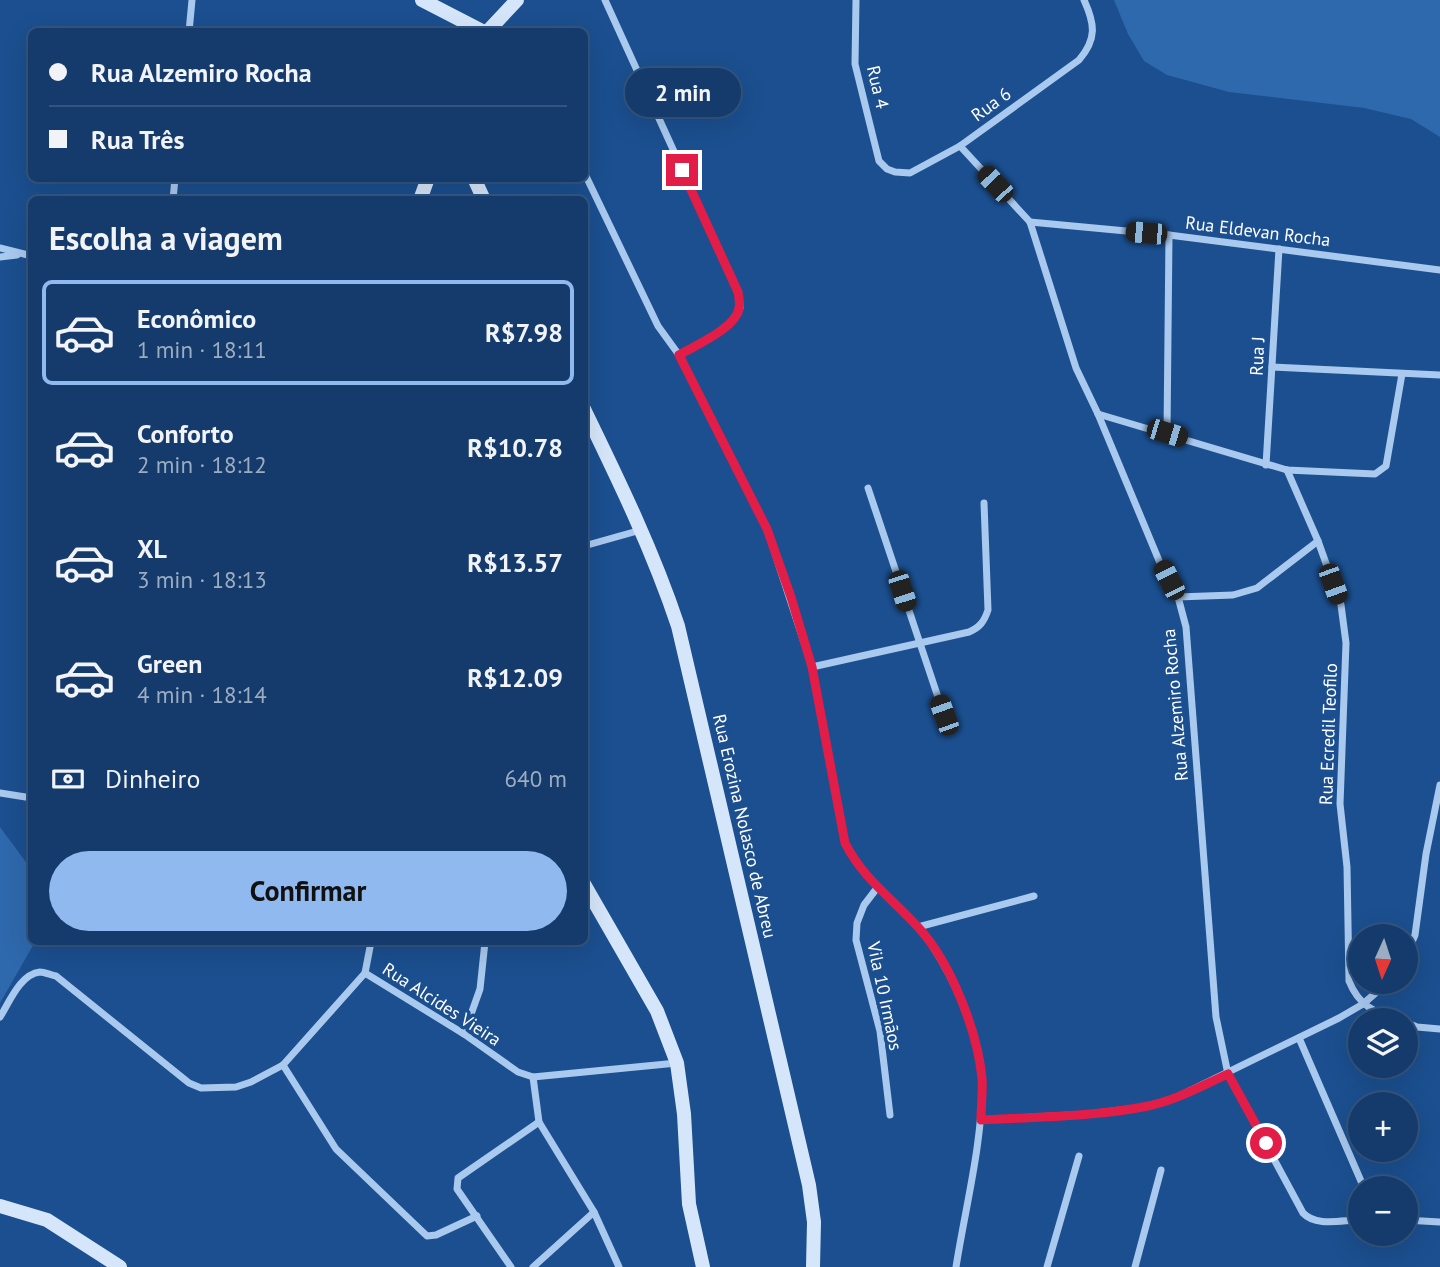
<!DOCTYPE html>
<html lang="pt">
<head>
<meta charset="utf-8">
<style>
	body { margin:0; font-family:"PT Sans",sans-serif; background:#214673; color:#f1f3f6; height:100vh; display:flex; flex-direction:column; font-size:26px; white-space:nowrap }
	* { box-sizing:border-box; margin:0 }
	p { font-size:23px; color:#9dadc1 }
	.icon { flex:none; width:38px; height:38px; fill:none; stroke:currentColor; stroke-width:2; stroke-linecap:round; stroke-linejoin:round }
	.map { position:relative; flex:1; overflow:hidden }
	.details { position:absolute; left:28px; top:196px; width:560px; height:749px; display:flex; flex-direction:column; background:#143b6b; border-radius:10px; box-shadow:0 7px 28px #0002,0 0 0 2px #33557e }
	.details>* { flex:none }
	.guide { position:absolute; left:28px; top:28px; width:560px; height:154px; border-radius:10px; box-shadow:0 7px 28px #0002,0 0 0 2px #33557e; display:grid; align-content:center; height:154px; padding:0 21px; background:#143b6b }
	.needle { width:46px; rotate:183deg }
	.fabs { position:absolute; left:1348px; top:924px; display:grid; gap:14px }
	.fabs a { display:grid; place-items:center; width:70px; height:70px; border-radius:50%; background:#143b6b; box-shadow:0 7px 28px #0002,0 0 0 2px #33557e; font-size:35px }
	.end { position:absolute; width:32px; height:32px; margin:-16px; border:9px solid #e11d48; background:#fff; box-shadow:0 0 0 4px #fff }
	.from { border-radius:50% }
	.bubble { position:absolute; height:49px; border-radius:24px; background:#143b6b; box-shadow:0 7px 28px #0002,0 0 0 2px #33557e; font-size:23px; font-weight:800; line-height:49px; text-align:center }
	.car { position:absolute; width:21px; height:42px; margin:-21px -10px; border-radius:9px; box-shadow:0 0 5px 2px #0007; background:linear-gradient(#222 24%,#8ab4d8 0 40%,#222 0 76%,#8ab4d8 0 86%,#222 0) }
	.guide b { display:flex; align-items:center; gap:24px; height:66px; font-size:26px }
	.guide b+b { border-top:2px solid #33557e }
	.guide i { width:18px; height:18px; background:#f1f3f6 }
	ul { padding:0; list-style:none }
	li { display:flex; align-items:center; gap:21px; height:105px; margin:0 14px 10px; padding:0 7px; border:4px solid transparent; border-radius:10px }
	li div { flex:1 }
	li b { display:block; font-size:26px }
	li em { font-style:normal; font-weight:800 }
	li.active { border-color:#90b9f0 }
	li>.icon { width:63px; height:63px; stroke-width:1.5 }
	h2 { padding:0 21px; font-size:32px; line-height:84px }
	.pay { display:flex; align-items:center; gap:18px; height:77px; padding:0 21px; font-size:26px }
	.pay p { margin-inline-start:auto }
	.cta { display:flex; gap:14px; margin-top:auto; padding:14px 21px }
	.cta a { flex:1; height:80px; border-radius:42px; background:#90b9f0; color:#111; font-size:28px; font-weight:800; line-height:80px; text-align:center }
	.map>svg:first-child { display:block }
</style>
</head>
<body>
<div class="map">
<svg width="1440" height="1267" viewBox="0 0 1440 1267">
	<rect width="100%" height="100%" fill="#1b4f8f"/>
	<g fill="#2e69ad">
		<path d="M1114,0H1440V137L1411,119L1364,108L1229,92L1167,75L1144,61L1128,34Z"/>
		<path d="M0,827L31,869L32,942H35L0,1003Z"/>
	</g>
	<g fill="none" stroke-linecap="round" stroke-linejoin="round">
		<g stroke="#a9c9ee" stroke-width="7">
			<path d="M605,0L738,292C739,297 740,303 740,308C736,328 696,345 679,355"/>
			<path d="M856,0L855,64L879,161L887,169L895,172L910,173L960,146L1079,60C1097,39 1095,24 1084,0"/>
			<path d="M189,32L192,0"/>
			<path d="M960,146L1030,222L1076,368L1098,414L1160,563L1178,597L1186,627L1216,1017L1228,1074L1303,1213C1316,1227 1342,1220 1360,1220"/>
			<path d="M584,172L658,326L679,355L767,529L812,667L845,843C868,888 904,905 931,944C955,980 981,1038 982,1082C983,1141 965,1209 956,1267"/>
			<path d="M173,200L175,178"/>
			<path d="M1030,222L1169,235L1440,270"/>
			<path d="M0,248L32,256"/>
			<path d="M0,257L17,255"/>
			<path d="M1272,367L1440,375"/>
			<path d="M1098,414L1287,470L1375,474L1386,466L1402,374"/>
			<path d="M1167,433L1169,235"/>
			<path d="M1266,465L1279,249"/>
			<path d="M1287,470L1318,541L1341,605L1346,643L1340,804L1347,867L1349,981C1359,1006 1374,1012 1399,1020"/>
			<path d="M868,488L944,715"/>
			<path d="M584,546L641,530"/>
			<path d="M1178,597L1233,595L1257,588L1318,541"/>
			<path d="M812,667L969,632C980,627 984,622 988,610L984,503"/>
			<path d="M0,793L32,798"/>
			<path d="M877,888L864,905L857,923L856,940L880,1031L890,1115"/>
			<path d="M918,927L1034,896"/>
			<path d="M1405,958L1415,935L1426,854L1440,785"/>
			<path d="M365,973L371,942"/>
			<path d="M0,1017C9,1003 20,974 40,972C44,972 51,975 56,976L189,1083L201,1088L236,1087L251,1082L283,1065L365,973L464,1034L518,1072L533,1077L677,1063"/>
			<path d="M1405,1022L1417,1027L1440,1029"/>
			<path d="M464,1034L480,989L485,942"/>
			<path d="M1299,1038L1364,1188"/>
			<path d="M283,1065L336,1149L427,1236L436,1235L477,1216"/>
			<path d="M533,1077L539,1122L594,1212L619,1267"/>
			<path d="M981,1120L1089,1114L1144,1107L1175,1098L1339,1018L1363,1004L1388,982"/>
			<path d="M1405,1220L1440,1222"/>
			<path d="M511,1267L457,1189L458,1178L539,1122"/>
			<path d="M533,1267L594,1212"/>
			<path d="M1047,1267L1079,1156"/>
			<path d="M1135,1267L1161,1170"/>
		</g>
		<g stroke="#d6e6fa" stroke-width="14">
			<path d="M422,0L484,32"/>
			<path d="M487,32L517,0"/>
			<path d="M474,178L484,200"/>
			<path d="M420,200L428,178"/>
			<path d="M584,409C619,481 653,551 678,626L809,1185L814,1222L813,1267"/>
			<path d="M584,884L657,1011L677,1063L684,1114L689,1204L703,1267"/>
			<path d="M0,1206L47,1220L120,1267"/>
		</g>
	</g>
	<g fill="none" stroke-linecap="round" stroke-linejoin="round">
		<path stroke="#e11d48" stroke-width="9" d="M682,170L738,292C739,297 740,303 739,308C736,328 696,345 679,355L767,529L791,597L812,667L845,843C864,880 891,897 918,927C951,963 977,1030 982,1078C983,1091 981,1106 981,1120C1034,1117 1090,1117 1143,1107C1173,1102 1201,1086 1228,1074L1266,1143"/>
	</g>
	<g text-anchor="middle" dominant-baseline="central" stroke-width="7" stroke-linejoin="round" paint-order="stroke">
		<g font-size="18" fill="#fff" stroke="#1b4f8f">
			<text transform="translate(878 87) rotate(77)">Rua 4</text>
			<text transform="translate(991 104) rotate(-36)">Rua 6</text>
			<text transform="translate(1258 231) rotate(7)">Rua Eldevan Rocha</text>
			<text transform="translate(1257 356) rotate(-87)">Rua J</text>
			<text transform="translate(1175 705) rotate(-95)">Rua Alzemiro Rocha</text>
			<text transform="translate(1328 734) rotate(-88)">Rua Ecredil Teofilo</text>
			<text transform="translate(745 826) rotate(77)">Rua Erozina Nolasco de Abreu</text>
			<text transform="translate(885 996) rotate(78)">Vila 10 Irmãos</text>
			<text transform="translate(442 1004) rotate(33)">Rua Alcides Vieira</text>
		</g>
	</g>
</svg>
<div class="fabs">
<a><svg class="needle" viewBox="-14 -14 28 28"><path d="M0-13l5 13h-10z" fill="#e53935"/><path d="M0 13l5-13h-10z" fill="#9dadc1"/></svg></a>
<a><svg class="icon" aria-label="layers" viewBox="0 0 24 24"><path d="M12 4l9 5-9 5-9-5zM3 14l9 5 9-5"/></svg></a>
<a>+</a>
<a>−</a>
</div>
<i class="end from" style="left:1266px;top:1143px"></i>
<i class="end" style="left:682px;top:170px"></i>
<div class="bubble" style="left:625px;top:68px;width:116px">2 min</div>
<i class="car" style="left:995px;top:184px;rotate:317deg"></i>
<i class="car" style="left:1146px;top:233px;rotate:275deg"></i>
<i class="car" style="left:1167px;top:433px;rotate:107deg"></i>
<i class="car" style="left:1169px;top:580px;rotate:333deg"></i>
<i class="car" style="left:1333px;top:584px;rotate:160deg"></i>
<i class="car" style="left:902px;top:591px;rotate:162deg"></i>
<i class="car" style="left:944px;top:715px;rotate:340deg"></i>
<div class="guide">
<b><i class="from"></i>Rua Alzemiro Rocha</b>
<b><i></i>Rua Três</b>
</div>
<section class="details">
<h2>Escolha a viagem</h2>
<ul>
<li class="active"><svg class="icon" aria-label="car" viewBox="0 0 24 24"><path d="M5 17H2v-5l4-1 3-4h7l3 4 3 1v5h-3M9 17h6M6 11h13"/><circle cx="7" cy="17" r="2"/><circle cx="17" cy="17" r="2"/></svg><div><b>Econômico</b><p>1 min · 18:11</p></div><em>R$7.98</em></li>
<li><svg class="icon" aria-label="car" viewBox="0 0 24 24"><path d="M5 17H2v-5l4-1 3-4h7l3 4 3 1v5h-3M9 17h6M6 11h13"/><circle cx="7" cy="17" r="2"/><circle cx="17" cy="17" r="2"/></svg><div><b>Conforto</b><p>2 min · 18:12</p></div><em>R$10.78</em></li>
<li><svg class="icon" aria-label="car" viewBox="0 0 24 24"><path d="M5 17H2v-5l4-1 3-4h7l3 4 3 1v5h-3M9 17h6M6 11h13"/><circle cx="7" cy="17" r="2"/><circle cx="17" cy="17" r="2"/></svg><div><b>XL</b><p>3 min · 18:13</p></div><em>R$13.57</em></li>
<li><svg class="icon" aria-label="car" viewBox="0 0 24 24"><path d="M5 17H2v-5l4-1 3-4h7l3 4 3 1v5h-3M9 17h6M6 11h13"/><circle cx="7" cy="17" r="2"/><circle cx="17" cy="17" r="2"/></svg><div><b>Green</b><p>4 min · 18:14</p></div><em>R$12.09</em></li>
</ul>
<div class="pay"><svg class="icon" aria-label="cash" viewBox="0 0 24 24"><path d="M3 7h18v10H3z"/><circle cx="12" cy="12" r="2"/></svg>Dinheiro<p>640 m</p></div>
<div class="cta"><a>Confirmar</a></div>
</section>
</div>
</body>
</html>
